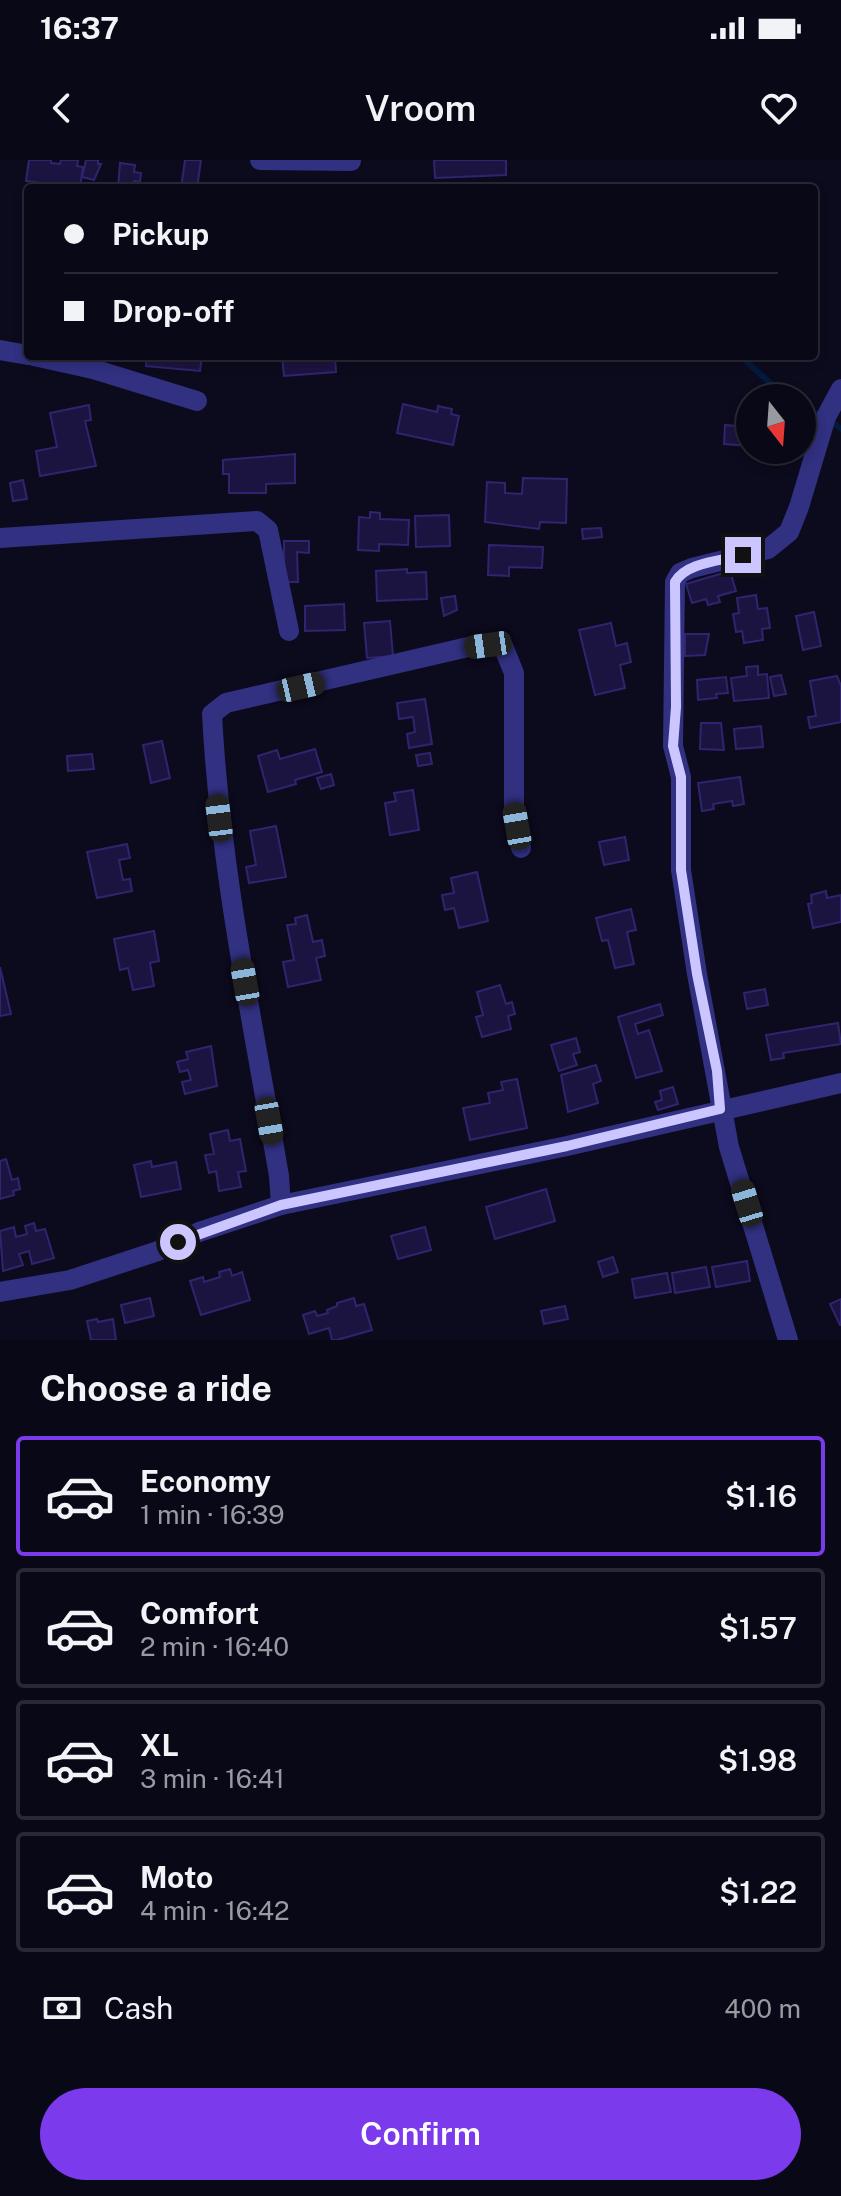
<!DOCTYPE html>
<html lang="en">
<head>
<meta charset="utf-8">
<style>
	body { margin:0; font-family:"Public Sans",sans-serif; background:#171623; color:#f1f3f6; height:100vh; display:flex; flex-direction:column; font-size:30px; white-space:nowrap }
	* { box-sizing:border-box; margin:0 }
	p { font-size:26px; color:#999aa1 }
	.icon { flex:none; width:44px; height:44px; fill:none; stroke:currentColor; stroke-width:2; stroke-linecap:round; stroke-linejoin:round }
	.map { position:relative; height:1180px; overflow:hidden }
	.side { display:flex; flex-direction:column; background:#090816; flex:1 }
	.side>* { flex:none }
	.banner { position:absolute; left:24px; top:24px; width:794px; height:176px; border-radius:8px; box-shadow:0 4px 12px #0003,0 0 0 2px #292935; display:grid; align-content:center; height:176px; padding:0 40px; background:#090816 }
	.needle { width:52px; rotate:163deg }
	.tools { position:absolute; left:736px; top:224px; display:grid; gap:16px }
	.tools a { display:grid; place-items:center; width:80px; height:80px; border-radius:50%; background:#090816; box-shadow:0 4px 12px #0003,0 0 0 2px #292935; font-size:40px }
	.end { position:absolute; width:36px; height:36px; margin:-18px; border:10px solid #cbc6ff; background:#111; box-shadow:0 0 0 4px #111 }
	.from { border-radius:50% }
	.car { position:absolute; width:24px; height:48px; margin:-24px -12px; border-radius:10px; box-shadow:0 0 6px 2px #0007; background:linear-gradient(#222 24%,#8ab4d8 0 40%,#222 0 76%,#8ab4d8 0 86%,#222 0) }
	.banner b { display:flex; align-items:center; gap:28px; height:76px; font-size:30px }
	.banner b+b { border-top:2px solid #292935 }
	.banner i { width:20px; height:20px; background:#f1f3f6 }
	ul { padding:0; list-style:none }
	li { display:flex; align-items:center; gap:24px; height:120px; margin:0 16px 12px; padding:0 24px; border:4px solid #292935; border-radius:8px }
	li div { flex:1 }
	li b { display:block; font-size:30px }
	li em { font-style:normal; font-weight:600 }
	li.active { border-color:#7c3aed }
	li>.icon { width:72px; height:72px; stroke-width:1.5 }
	h2 { padding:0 40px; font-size:36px; line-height:96px }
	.pay { display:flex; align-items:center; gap:20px; height:88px; padding:0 40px; font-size:30px }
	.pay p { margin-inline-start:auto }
	.action { display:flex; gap:16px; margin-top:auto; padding:16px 40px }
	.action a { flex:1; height:92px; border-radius:48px; background:#7c3aed; color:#fff; font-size:32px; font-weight:600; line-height:92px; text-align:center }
	.status { display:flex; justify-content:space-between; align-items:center; height:56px; padding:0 40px; background:#090816; direction:ltr }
	.status svg { height:22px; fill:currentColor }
	header { display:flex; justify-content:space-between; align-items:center; height:104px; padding:0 40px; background:#090816; font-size:36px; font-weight:600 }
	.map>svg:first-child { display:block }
</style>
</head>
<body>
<div class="status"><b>16:37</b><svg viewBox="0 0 49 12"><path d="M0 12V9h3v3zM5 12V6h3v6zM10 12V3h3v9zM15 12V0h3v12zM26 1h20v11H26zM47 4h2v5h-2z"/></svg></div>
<header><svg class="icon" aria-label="back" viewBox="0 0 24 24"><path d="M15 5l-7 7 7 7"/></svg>Vroom<svg class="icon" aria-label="heart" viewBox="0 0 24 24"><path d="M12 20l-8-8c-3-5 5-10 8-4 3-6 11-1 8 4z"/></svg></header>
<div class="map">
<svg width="841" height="1180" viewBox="0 0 841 1180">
	<rect width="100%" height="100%" fill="#0c0a1d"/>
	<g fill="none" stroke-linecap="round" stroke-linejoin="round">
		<g stroke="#041a3c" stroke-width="6">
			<path d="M740,196L787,238"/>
			<path d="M802,247L826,257L841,269"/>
		</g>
	</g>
	<g fill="#1c1440" stroke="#30246e" stroke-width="2">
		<path d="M29,0H51V3L60,4L61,0H78L77,6L83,7L80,28L26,21Z"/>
		<path d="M86,0H98V4H101L94,20L82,17Z"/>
		<path d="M185,0H201L197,28H181Z"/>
		<path d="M434,0H506V15L435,18Z"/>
		<path d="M120,3L135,5L134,12L141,13L140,22L134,21L133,28H118Z"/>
		<path d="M147,196H202L200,211L146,206Z"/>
		<path d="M282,196H335L336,212L284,216Z"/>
		<path d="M403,244L437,252L438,246L452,249L451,254L459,256L453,285L397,273Z"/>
		<path d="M89,245L91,260L85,261L96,306L40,316L36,291L57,287L50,253Z"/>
		<path d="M725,265L750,267V286L724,284Z"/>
		<path d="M295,294V323L266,324V333H229V314H223V300Z"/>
		<path d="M523,318L567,319L566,363L540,362L539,369L485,362L487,322L505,323V333L522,334Z"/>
		<path d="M23,320L27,339L13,341L10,323Z"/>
		<path d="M370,352L380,353V359L409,360L408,385L379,384V391L358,390L359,357L370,358Z"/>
		<path d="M449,355L450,386L416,387L415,356Z"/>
		<path d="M601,368L602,377L583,379L582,369Z"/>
		<path d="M284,381H309V393L297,392L298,422H284Z"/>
		<path d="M489,385L543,387L542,408L509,407V416L488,415Z"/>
		<path d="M407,409V413L426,412L427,439L377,441L376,411Z"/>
		<path d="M730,411L736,431L718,436L720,442L708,445L706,439L692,443L686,424Z"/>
		<path d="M756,435L758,449L767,448L770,468L762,469L763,480L744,483L742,471L736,472L733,454L739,453L737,438Z"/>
		<path d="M455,436L457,450L444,456L441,438Z"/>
		<path d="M344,444L345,470L305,471V446Z"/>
		<path d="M814,452L821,486L803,490L796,456Z"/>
		<path d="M390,461L393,496L367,498L364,463Z"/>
		<path d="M611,463L616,486L627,483L631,502L620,505L625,528L595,535L579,470Z"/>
		<path d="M685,474H709L705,495L685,496Z"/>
		<path d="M758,506V515L767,514L769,538L734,541L731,518L747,516L746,507Z"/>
		<path d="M781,515L786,534L774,536L770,517Z"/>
		<path d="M837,516L841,526V562L810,568L808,557L816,556L810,521Z"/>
		<path d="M726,517L728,533L716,534L717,538L698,540L697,520Z"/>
		<path d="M425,539L432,584L409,588L407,574L415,572L413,557L399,559L397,543Z"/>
		<path d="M701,563H721L724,590L700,589Z"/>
		<path d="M761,566L763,587L736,589L734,569Z"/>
		<path d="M162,581L170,618L151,623L143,585Z"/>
		<path d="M315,589L322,612L295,620L296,624L268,632L258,596L277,590L280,599Z"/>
		<path d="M430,593L432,604L418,606L416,595Z"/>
		<path d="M92,594L94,609L68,611L67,596Z"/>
		<path d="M331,614L334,625L321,629L317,618Z"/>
		<path d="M740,617L744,644L733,646L732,641L713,644L714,649L702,651L698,623Z"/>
		<path d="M413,630L419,670L390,675L385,643L396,641L394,633Z"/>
		<path d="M276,666L286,717L249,723L246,707L256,705L250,671Z"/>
		<path d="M625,677L629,700L604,705L599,682Z"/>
		<path d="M127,684L130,698L119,700L123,720L130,719L132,731L97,738L87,692Z"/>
		<path d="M477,712L488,761L459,768L454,748L445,750L442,735L454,733L451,718Z"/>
		<path d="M826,731L827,738L841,735V762L813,768L808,744L812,743L811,735Z"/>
		<path d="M631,749L636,770L627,772L634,804L615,808L608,780L602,781L596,758Z"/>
		<path d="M307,755L313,782L322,780L325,796L316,798L321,820L288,827L283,802L294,800L287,765L296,764L295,758Z"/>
		<path d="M154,771L159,801L150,803L154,826L133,830L128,808L120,810L114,779Z"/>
		<path d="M0,807L11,854L0,856Z"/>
		<path d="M500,825L506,844L512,842L515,854L508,856L511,869L482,877L476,857L483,855L477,832Z"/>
		<path d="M765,829L768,845L747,849L744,833Z"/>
		<path d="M660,844L663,855L635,864L638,874L649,870L662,911L636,918L618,857Z"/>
		<path d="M838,863L841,884L783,893L784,898L771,900L766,875Z"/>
		<path d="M576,878L580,892L573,894L577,905L559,911L551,885Z"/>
		<path d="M211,886L217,926L185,934L182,922L191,920L188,910L180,912L177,902L188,899L186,892Z"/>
		<path d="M596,905L601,921L593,924L598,943L568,952L561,915Z"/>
		<path d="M517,919L527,968L470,980L463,948L490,943L488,933L503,930L501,922Z"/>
		<path d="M673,927L678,944L658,950L655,942L662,940L660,931Z"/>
		<path d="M228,970L230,981L240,979L246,1011L238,1012L241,1027L219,1031L216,1011L209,1013L205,995L214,994L210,974Z"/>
		<path d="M6,999L12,1020L18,1018L20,1029L13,1031L14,1035L0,1039V1001Z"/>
		<path d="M151,1001L152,1007L176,1002L181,1029L141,1037L134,1005Z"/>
		<path d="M546,1029L555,1061L495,1079L486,1047Z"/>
		<path d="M34,1063L36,1071L45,1069L54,1098L32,1104L29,1091L19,1094L23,1105L3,1111L0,1071L14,1067L16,1077L27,1074L25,1066Z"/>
		<path d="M425,1067L431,1090L398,1099L391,1076Z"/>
		<path d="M613,1097L618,1112L603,1117L598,1102Z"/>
		<path d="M747,1101L750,1121L716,1127L712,1107Z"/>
		<path d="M706,1107L710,1127L675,1133L672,1113Z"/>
		<path d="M230,1109L232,1116L242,1112L250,1140L201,1155L190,1121L203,1117L204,1122L220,1117L219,1112Z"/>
		<path d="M667,1113L671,1132L635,1138L632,1119Z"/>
		<path d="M150,1138L154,1156L125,1163L121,1145Z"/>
		<path d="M354,1138L356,1146L364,1144L372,1170L337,1180H332L329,1168L309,1174L303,1155L315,1151L317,1156L328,1153L327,1150L337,1146V1143Z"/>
		<path d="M841,1139V1165H840L830,1144Z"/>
		<path d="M565,1146L568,1159L544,1164L541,1151Z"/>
		<path d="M97,1159L98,1162L113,1159L116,1180H91L87,1161Z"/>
	</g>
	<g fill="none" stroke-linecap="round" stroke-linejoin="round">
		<g stroke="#313081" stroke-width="20">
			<path d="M260,0L351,1"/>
			<path d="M0,190L28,195"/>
			<path d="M34,196L93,209L197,241"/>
			<path d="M0,378L257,361L268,370L289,471"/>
			<path d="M281,1045L279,1016C253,863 220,710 212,554L226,543L468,487L503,486L514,513V645L521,688"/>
			<path d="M0,1132L70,1120L158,1091L199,1072L281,1045L567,986L841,923"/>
			<path d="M788,1180L729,987L697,814L681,710V617L673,586L675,422L680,413L692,408L768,389L789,372L799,347L826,257L841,229"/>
		</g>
	</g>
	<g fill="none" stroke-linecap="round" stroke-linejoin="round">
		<path stroke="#cbc6ff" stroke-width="10" d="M178,1082L281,1045L567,986L720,949L717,911L697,814L681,710V617L673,586L676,547L675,422C686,402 722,401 743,395"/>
	</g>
</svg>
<div class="tools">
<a><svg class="needle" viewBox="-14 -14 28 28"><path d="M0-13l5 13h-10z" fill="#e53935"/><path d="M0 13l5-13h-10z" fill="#999aa1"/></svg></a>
</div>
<i class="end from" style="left:178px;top:1082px"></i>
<i class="end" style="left:743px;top:395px"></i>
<i class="car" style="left:488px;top:485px;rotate:262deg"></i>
<i class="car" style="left:301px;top:527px;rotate:77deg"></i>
<i class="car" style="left:219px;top:658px;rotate:353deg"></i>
<i class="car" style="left:517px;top:666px;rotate:350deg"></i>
<i class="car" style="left:245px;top:822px;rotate:350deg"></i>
<i class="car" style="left:269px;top:961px;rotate:170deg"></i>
<i class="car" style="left:747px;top:1043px;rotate:343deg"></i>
<div class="banner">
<b><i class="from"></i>Pickup</b>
<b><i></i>Drop-off</b>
</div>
</div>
<section class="side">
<h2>Choose a ride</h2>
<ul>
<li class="active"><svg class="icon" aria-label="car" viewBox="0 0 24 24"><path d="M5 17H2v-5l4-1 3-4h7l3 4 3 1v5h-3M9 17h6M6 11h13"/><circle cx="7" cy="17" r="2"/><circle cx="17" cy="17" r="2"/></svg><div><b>Economy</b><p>1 min · 16:39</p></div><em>$1.16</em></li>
<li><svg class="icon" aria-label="car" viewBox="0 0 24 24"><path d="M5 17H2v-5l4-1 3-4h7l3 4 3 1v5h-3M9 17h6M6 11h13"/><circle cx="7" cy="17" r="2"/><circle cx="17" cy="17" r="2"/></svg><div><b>Comfort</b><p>2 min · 16:40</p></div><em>$1.57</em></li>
<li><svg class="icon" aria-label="car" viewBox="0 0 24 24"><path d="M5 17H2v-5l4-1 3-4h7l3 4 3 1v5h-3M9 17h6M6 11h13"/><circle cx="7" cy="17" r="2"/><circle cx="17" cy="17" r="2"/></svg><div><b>XL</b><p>3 min · 16:41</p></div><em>$1.98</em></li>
<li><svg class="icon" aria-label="car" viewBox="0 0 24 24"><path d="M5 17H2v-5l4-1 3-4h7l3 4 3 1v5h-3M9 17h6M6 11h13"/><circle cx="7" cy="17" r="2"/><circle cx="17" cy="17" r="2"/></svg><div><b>Moto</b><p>4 min · 16:42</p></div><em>$1.22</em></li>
</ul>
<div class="pay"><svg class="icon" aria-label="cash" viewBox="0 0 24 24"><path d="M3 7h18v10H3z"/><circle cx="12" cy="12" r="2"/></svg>Cash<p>400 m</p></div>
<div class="action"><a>Confirm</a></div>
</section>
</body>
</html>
